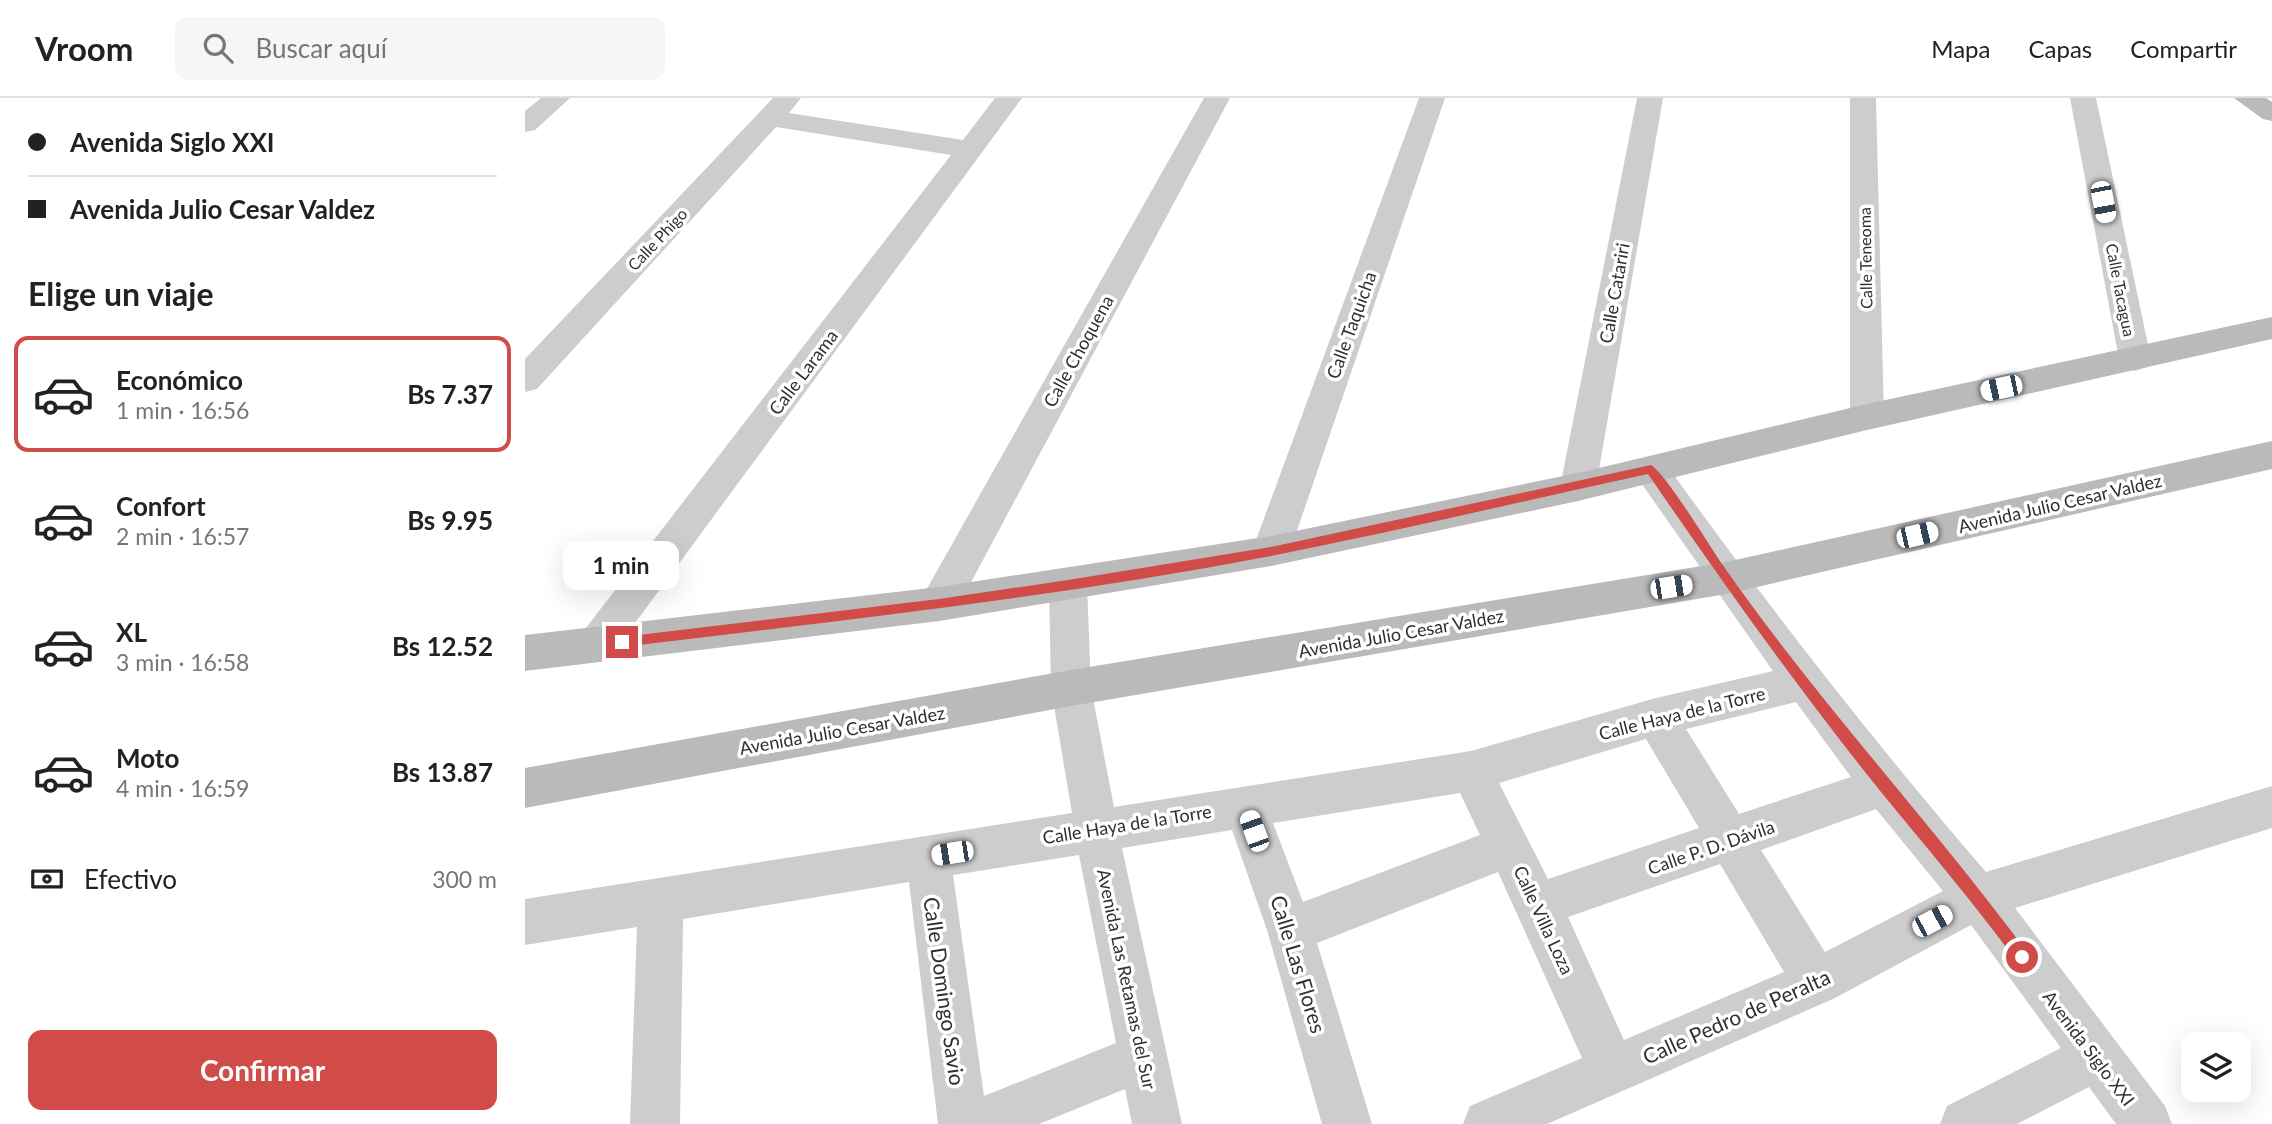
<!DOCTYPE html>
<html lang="es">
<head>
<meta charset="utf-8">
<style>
	body { margin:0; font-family:Lato,sans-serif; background:#f6f6f6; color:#222; height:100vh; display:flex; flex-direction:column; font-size:26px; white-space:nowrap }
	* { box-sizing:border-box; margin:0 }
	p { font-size:23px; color:#767676 }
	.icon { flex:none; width:38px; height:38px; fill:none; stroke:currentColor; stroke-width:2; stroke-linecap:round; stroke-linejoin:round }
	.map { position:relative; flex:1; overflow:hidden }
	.sheet { display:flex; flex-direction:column; background:#fff; width:525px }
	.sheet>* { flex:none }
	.hud { display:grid; align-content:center; height:154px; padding:0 28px; background:#fff }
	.tools { position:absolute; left:1656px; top:934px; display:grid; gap:14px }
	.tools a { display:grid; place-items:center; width:70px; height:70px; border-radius:14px; background:#fff; box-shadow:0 7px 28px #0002; font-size:35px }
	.end { position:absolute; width:32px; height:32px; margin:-16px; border:9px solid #d14c49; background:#fff; box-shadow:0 0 0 4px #fff }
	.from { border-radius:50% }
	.bubble { position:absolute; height:49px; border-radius:14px; background:#fff; box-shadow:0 7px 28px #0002; font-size:23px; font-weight:700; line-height:49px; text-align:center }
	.car { position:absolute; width:21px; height:42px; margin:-21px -10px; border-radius:9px; box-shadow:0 0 5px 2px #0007; background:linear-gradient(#fff 24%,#345 0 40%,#fff 0 76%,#345 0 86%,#fff 0) }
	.hud b { display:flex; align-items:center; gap:24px; height:66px; font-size:26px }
	.hud b+b { border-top:2px solid #e0e0e0 }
	.hud i { width:18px; height:18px; background:#222 }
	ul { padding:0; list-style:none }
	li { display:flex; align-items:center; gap:21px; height:116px; margin:0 14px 10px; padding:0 14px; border:4px solid transparent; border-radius:14px }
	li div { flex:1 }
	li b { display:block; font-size:26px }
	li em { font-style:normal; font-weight:700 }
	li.selected { border-color:#d14c49 }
	li>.icon { width:63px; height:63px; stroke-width:1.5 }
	h2 { padding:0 28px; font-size:32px; line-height:84px }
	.pay { display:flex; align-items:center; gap:18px; height:77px; padding:0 28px; font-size:26px }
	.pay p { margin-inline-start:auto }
	.primary-button { display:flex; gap:14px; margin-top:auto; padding:14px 28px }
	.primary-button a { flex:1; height:80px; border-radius:14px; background:#d14c49; color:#fff; font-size:28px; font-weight:700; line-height:80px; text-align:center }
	header { display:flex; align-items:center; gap:42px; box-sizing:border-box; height:98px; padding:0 35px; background:#fff; border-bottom:2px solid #e0e0e0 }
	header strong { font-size:33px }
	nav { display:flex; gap:38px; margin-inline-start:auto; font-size:24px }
	.search { width:490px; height:63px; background:#f6f6f6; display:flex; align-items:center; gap:18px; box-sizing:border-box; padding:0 24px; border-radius:14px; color:#767676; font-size:26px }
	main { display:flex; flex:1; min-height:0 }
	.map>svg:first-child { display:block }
</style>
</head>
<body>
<header>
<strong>Vroom</strong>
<div class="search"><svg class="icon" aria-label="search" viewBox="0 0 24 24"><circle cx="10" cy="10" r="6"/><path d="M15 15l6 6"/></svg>Buscar aquí</div>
<nav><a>Mapa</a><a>Capas</a><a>Compartir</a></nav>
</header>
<main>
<section class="sheet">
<div class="hud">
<b><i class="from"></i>Avenida Siglo XXI</b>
<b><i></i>Avenida Julio Cesar Valdez</b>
</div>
<h2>Elige un viaje</h2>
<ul>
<li class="selected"><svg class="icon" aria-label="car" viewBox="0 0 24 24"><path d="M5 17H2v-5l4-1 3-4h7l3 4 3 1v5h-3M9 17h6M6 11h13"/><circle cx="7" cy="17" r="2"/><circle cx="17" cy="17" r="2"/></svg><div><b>Económico</b><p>1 min · 16:56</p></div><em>Bs 7.37</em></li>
<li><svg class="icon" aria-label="car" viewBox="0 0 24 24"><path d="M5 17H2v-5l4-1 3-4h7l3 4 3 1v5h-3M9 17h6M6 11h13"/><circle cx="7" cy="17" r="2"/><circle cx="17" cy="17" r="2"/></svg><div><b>Confort</b><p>2 min · 16:57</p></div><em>Bs 9.95</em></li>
<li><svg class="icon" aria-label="car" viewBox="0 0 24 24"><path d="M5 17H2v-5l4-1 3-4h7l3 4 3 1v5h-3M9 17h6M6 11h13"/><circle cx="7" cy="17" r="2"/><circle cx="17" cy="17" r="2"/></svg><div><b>XL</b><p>3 min · 16:58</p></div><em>Bs 12.52</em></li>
<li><svg class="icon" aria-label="car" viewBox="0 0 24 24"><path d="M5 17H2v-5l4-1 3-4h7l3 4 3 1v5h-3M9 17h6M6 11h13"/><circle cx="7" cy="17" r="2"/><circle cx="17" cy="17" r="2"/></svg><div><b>Moto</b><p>4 min · 16:59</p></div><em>Bs 13.87</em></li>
</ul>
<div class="pay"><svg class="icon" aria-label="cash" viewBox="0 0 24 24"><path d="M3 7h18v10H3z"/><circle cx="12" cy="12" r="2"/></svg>Efectivo<p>300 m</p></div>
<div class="primary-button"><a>Confirmar</a></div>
</section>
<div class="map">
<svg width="1747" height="1026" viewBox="0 0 1747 1026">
	<rect width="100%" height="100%" fill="#fff"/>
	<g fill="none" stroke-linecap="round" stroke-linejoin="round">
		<g fill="#cdcdcd" fill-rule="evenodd">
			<path d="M16,0H45L10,32L0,34V13Z"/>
			<path d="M248,0H276L264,15L438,42L470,0H497L85,559L71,564L57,559L51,547L57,535L426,57L251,29L12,291L0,294V261Z"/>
			<path d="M679,0H705L428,518L414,523L400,518L395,506L400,494Z"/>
			<path d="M894,0H920L765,453L759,464L746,468L733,464L727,453Z"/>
			<path d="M1112,0H1138L1071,389L1066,399L1053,403L1040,399L1035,389Z"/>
			<path d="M1325,0H1351L1359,319L1354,328L1342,332L1330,328L1325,319Z"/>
			<path d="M1545,0H1571L1626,261L1622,269L1610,273L1598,269L1594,261Z"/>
			<path d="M1126,358L1138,362C1240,504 1347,642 1461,774L1747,688V730L1490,810L1640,1008L1647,1026H1591L1564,989L1492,1026H1415L1422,1008L1536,950L1446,827L1308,901L1022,1026H938L945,1008L1057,960L973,774L792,845L847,1026H797L742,832L707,732L597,750L657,1026H607L600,991L514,1026H413L384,784L158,821L155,1026H105L112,829L0,847V801L547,715L526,590L524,487L530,476L543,471L556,476L562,487L566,590L589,709L946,653L1131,600L1248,573L1114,382L1108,372L1114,362ZM1271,604L1326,679L1214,716L1161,631ZM1121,641L1174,730L1023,781L974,685ZM935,695L955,737L778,804L748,725ZM1351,711L1418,793L1300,854L1236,752ZM554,757L591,945L459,998L428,777ZM1195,766L1259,874L1099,942L1043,819Z"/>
		</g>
		<g fill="#bababa" fill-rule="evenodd">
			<path d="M1709,0H1741L1747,4V23L1738,21Z"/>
			<path d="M1747,219V241L1342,332L1053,403L746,468L414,523L0,573V537L414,489L746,438L1053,375L1342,306Z"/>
			<path d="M1747,343V371L1201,496L546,608L0,710V670L546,572L1201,464Z"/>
		</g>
	</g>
	<path fill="#d14c49" d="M1126,367C1141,376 1184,447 1197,466C1291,601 1404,722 1502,854V864H1492C1449,805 1402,750 1356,694C1274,592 1197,484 1123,376C998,403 872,433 746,458C531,499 314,523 97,549L91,544L97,539L414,501L543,482L746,449Z"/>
	<g text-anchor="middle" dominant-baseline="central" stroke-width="7" stroke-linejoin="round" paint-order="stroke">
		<g font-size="16" fill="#303030" stroke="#fff">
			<text transform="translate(132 141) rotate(-47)">Calle Phigo</text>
			<text transform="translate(1340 160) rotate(-91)">Calle Teneoma</text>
			<text transform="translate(1596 192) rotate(79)">Calle Tacagua</text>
		</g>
		<g font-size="18" fill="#303030" stroke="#fff">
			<text transform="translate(1089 195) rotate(-80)">Calle Catariri</text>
			<text transform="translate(826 227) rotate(-70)">Calle Taquicha</text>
			<text transform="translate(553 253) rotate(-61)">Calle Choquena</text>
			<text transform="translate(278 274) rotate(-53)">Calle Larama</text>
			<text transform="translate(1535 405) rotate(-13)">Avenida Julio Cesar Valdez</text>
			<text transform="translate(876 535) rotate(-10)">Avenida Julio Cesar Valdez</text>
			<text transform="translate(1157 615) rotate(-14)">Calle Haya de la Torre</text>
			<text transform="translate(317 632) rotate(-10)">Avenida Julio Cesar Valdez</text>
			<text transform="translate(602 726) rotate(-9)">Calle Haya de la Torre</text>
			<text transform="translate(1186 749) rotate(-19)">Calle P. D. Dávila</text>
			<text transform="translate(1019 822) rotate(65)">Calle Villa Loza</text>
			<text transform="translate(602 881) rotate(78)">Avenida Las Retamas del Sur</text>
			<text transform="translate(1564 950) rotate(53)">Avenida Siglo XXI</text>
		</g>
		<g font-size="21" fill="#303030" stroke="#fff">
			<text transform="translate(774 866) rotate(73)">Calle Las Flores</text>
			<text transform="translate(420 893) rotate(82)">Calle Domingo Savio</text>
			<text transform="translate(1211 918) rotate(-24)">Calle Pedro de Peralta</text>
		</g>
	</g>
</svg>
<div class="tools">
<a><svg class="icon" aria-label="layers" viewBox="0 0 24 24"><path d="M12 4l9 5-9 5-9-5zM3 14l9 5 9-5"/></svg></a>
</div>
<i class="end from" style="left:1497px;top:859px"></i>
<i class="end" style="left:97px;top:544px"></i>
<div class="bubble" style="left:38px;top:443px;width:116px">1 min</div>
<i class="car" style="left:1578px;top:104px;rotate:169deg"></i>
<i class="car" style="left:1476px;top:290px;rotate:258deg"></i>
<i class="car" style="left:1392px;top:437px;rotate:77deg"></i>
<i class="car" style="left:1146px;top:489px;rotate:81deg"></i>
<i class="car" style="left:729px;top:733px;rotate:340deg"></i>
<i class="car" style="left:427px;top:755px;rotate:261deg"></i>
<i class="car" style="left:1407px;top:823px;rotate:62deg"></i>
</div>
</main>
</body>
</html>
